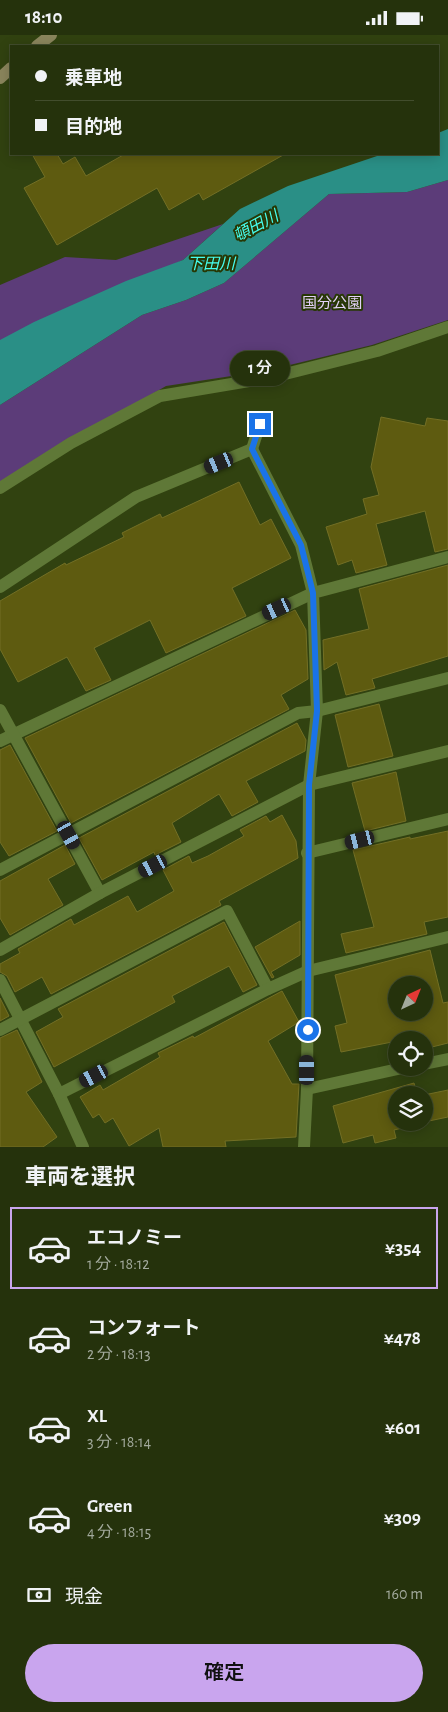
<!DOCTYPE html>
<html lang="ja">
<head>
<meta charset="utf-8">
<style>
	body { margin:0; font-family:"Alegreya Sans","Noto Sans JP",sans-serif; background:#2d3a15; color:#f1f3f6; height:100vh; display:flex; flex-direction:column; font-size:19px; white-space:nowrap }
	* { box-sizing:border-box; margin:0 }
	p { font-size:16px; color:#a3aa9d }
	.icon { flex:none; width:28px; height:28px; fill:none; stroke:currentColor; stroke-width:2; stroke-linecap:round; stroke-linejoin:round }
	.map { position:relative; height:1112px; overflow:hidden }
	.drawer { display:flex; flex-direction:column; background:#25320c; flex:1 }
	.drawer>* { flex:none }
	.guide { position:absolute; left:10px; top:10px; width:429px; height:110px; border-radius:0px; box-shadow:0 2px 12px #0003,0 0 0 1px #424d2d; display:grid; align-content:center; height:110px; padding:0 25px; background:#25320c }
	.needle { width:32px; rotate:43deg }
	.controls { position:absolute; left:388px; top:941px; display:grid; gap:10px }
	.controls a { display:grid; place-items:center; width:45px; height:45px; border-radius:50%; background:#25320c; box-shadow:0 2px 12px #0003,0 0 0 1px #424d2d; font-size:25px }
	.end { position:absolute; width:22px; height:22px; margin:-11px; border:6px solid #1a73e8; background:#fff; box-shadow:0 0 0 2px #fff }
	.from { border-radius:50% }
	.bubble { position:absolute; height:35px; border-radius:18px; background:#25320c; box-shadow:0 2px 12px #0003,0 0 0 1px #424d2d; font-size:16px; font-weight:600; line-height:35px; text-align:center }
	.car { position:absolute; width:15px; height:30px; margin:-15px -8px; border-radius:6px; box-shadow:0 0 4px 1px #0007; background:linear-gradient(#222 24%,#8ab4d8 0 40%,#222 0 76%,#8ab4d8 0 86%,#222 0) }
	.guide b { display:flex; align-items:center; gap:18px; height:48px; font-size:19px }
	.guide b+b { border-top:1px solid #424d2d }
	.guide i { width:12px; height:12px; background:#f1f3f6 }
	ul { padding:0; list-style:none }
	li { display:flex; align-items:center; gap:15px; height:82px; margin:0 10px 8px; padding:0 15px; border:2px solid transparent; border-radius:0px }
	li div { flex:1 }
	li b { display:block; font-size:19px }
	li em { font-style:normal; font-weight:600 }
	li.current { border-color:#c9a5ee }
	li>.icon { width:45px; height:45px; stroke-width:1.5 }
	h2 { padding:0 25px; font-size:22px; line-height:60px }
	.pay { display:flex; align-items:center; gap:12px; height:55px; padding:0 25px; font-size:19px }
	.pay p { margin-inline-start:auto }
	.cta { display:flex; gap:10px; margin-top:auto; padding:10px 25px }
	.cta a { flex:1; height:58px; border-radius:30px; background:#c9a5ee; color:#111; font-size:20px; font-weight:600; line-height:58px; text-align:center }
	.status { display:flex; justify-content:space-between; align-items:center; height:35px; padding:0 25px; background:#25320c; direction:ltr }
	.status svg { height:14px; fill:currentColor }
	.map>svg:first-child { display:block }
</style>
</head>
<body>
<div class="status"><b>18:10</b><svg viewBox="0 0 49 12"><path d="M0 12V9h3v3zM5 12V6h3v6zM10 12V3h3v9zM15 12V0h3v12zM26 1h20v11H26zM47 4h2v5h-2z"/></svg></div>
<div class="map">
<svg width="448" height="1112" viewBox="0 0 448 1112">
	<rect width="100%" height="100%" fill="#314210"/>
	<g fill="#5c3c79">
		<path d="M448,145V285L372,310L265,336L166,351L0,447V370L142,280L186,265L224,248L329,159L407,157Z"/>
		<path d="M223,189L183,225L0,309V250L65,222L116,225Z"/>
	</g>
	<path fill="#2a8f86" d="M448,94V145L407,157L329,159L224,248L186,265L142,280L0,370V305L34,287L126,246L183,225L240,174L288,151L383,119H438V98Z"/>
	<g fill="#5e5b10" stroke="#736f25" fill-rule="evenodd">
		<path d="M32,119H57L63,129L75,122L86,141L125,119H285L203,165L199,158L169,175L157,153L57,210L24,153L45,142Z"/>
		<path d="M381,382L425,391L427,383L448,386V514L435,517L425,476L376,489L387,530L356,538L352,525L338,530L326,492L367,479L363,464L379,460L371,432Z"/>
		<path d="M239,447L260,490L271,484L291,523L232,553L246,581L166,618L150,585L94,613L111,645L86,656L67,622L18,647L0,614V566L65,528L66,530L124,502L122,498L160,479L162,483Z"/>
		<path d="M448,530V621L372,644L375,653L346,660L337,627L324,635L323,605L369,594L359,554Z"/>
		<path d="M295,575L306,595L308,644L281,660L289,674L71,788L25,703Z"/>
		<path d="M379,669L393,721L348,732L335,680Z"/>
		<path d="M297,688L306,705L305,716L246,746L258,767L232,781L219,759L172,788L181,807L155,820L154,817L102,845L79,803Z"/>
		<path d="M10,710L57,796L9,821L0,807V715Z"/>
		<path d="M396,737L406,786L365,796L352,748Z"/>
		<path d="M282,780L296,806L298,823L219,866L221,870L51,959L42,942L15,957L7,941L0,937V929L20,918L18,914L71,884L74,890L128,861L137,877L174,856L163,835L189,821L192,828L208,821L244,801L240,795L266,781L270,787Z"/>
		<path d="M448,796V882L424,887L427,899L346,918L341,899L374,892L353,815L410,802V804Z"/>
		<path d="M65,810L75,829L48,844L63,870L10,900L0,883V846Z"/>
		<path d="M300,886V920L271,937L274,942L272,943L255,912Z"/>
		<path d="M224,887L257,950L243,957L229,931L172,961L175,967L54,1032L36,997L63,982L58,974Z"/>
		<path d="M430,915L443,968L448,967V1008L424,1014V1005H396L395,1020L392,1007L341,1017L335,991L347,988L335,940ZM396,950H424V978H396Z"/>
		<path d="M282,956L299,987L268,1006L292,1049H299L296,1102L225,1106L226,1112H163L159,1093L129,1111L113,1083L105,1088L99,1079L93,1083L80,1062L100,1050L103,1055L160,1022L158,1018L193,1001L194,1003Z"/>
		<path d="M0,963L9,981L0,986Z"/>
		<path d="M17,995L42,1047L26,1057L57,1102L43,1112H0V1003Z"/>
		<path d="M414,1048L417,1060H396V1088H423L394,1095L396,1103L375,1108L373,1100L343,1108L333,1071Z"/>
		<path d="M448,1055V1082L424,1087V1060Z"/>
	</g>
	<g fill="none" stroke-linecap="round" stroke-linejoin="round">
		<g stroke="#5f7837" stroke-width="12">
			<path d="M252,414L260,389"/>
			<path d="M0,453L71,408L160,361L273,342L377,316L448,292"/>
			<path d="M0,552L136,462L252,414L301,510L313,558L0,706"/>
			<path d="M0,675L100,858"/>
			<path d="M307,818L448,784"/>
			<path d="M0,835L298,678L317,676L448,643"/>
			<path d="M0,915L100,858L309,750L448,716"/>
			<path d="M0,945L59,1059L83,1112"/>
			<path d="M0,995L227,876L268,954"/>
			<path d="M424,1029L448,1024"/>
			<path d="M307,1054L407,1032"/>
			<path d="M59,1059L268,954L308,936L448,902"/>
			<path d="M304,1112L307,1054L309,750L317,676L313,558L448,522"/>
		</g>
		<g stroke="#8a855c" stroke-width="12">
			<path d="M37,11L51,0"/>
			<path d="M0,43L11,33"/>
		</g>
	</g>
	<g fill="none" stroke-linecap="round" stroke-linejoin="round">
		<path stroke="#1a73e8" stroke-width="6" d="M260,389L252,414L301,510L313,558L317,676L309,750L308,995"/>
	</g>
	<g text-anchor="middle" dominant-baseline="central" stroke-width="4" stroke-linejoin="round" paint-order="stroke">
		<g font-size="15" fill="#e3d1f8" stroke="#273704">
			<text x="332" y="268">国分公園</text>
		</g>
		<g font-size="16" font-style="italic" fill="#46fdee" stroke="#273704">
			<text transform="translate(256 191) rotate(-28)">頓田川</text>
			<text x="211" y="229">下田川</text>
		</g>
	</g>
</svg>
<div class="controls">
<a><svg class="needle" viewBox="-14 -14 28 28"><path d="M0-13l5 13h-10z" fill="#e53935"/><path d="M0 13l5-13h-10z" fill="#a3aa9d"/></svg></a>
<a><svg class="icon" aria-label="locate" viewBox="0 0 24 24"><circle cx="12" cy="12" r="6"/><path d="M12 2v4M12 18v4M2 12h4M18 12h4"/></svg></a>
<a><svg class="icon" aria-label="layers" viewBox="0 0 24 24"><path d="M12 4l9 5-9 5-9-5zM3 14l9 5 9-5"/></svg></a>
</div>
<i class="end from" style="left:308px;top:995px"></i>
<i class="end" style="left:260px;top:389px"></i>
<div class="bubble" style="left:230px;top:316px;width:60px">1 分</div>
<i class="car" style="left:219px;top:428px;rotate:248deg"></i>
<i class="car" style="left:277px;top:574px;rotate:245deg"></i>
<i class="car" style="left:69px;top:800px;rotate:151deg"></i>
<i class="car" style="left:360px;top:805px;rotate:256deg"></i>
<i class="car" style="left:153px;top:831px;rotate:243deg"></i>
<i class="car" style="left:307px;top:1035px;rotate:0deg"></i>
<i class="car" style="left:94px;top:1041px;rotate:243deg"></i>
<div class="guide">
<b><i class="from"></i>乗車地</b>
<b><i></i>目的地</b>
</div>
</div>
<section class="drawer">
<h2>車両を選択</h2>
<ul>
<li class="current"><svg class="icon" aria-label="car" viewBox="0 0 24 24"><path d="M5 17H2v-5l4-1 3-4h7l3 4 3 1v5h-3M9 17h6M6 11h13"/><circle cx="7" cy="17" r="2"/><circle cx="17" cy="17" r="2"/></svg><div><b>エコノミー</b><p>1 分 · 18:12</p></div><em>¥354</em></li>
<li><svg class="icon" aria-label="car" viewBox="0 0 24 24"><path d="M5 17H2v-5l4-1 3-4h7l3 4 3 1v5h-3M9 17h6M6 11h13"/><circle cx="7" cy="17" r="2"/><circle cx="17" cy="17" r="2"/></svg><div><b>コンフォート</b><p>2 分 · 18:13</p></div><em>¥478</em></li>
<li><svg class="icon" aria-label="car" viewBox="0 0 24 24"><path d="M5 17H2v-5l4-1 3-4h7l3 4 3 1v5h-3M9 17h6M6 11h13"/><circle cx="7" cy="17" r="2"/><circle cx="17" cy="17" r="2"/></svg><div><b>XL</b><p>3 分 · 18:14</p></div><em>¥601</em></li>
<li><svg class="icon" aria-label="car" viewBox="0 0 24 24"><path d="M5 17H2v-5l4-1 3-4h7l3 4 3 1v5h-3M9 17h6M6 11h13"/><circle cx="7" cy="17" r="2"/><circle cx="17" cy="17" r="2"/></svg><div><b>Green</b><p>4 分 · 18:15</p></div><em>¥309</em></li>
</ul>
<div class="pay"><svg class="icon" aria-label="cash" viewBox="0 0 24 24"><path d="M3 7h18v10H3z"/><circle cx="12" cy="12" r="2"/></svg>現金<p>160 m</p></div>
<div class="cta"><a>確定</a></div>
</section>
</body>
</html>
